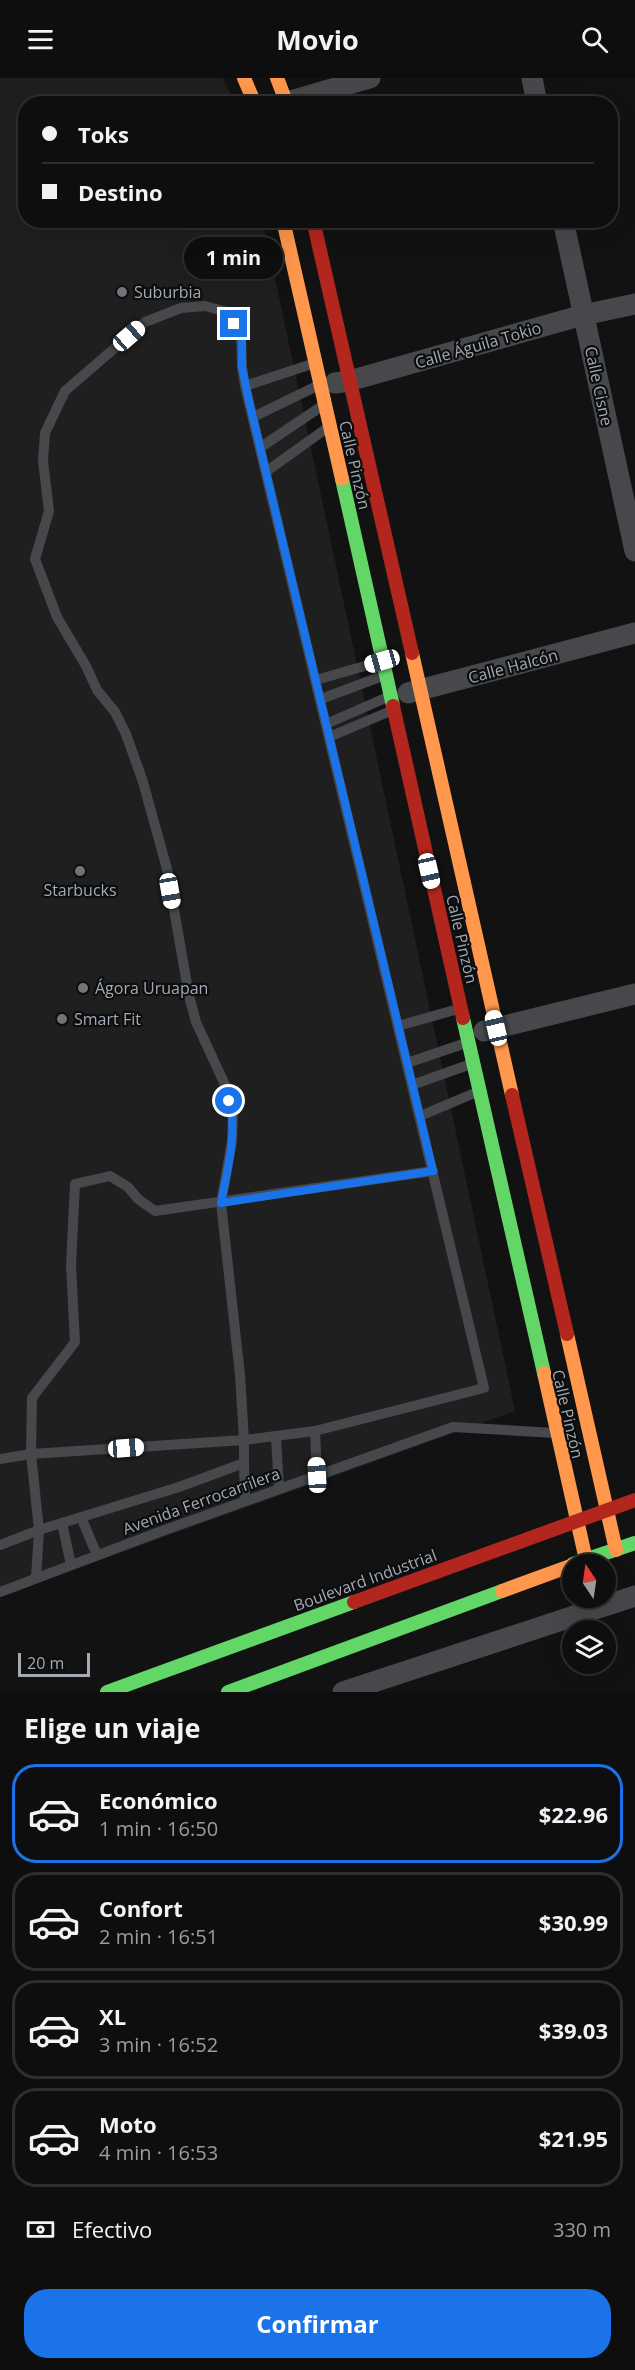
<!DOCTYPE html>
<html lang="es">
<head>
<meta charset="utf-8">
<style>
	body { margin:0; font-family:"Open Sans",sans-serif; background:#171717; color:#f1f3f6; height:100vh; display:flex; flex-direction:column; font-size:22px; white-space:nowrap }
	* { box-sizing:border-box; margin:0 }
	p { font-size:20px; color:#9b9c9e }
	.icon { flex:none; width:33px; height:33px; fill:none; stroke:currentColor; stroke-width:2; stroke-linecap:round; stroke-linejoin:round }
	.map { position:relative; height:1614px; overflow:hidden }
	.details { display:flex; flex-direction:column; background:#0e0e0e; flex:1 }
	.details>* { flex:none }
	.top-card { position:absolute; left:18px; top:18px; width:600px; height:132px; border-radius:24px; box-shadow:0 6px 24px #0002,0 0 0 2px #2e2e2e; display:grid; align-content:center; height:132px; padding:0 24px; background:#0e0e0e }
	.needle { width:39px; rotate:347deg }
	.fabs { position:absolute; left:562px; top:1476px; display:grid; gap:12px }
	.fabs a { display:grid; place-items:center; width:54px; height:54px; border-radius:50%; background:#0e0e0e; box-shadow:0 6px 24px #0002,0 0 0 2px #2e2e2e; font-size:30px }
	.scale { position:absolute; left:18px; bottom:15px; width:72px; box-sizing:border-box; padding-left:6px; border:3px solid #a4aab2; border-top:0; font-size:16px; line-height:21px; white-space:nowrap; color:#a4aab2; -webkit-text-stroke:4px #0c0d0e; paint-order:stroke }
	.end { position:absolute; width:27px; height:27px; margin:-14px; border:8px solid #1a73e8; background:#fff; box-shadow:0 0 0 3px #fff }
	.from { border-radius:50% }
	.bubble { position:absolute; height:42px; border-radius:21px; background:#0e0e0e; box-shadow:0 6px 24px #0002,0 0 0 2px #2e2e2e; font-size:20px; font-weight:700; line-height:42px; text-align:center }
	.car { position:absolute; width:18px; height:36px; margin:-18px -9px; border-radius:8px; box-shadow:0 0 4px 2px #0007; background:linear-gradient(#fff 24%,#345 0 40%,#fff 0 76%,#345 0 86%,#fff 0) }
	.top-card b { display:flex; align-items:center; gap:21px; height:57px; font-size:22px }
	.top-card b+b { border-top:2px solid #2e2e2e }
	.top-card i { width:15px; height:15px; background:#f1f3f6 }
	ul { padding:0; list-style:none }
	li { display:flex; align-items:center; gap:18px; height:99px; margin:0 12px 9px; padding:0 12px; border:3px solid #2e2e2e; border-radius:24px }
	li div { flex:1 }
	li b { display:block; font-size:22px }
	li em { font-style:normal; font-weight:700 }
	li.selected { border-color:#1a73e8 }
	li>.icon { width:54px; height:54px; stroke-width:1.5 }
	h2 { padding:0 24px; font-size:27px; line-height:72px }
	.pay { display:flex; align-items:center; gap:15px; height:66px; padding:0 24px; font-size:22px }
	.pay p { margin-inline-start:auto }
	.button { display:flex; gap:12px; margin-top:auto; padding:12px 24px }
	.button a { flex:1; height:69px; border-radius:24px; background:#1a73e8; color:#fff; font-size:24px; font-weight:700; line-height:69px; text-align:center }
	header { display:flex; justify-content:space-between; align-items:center; height:78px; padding:0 24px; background:#0e0e0e; font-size:27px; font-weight:700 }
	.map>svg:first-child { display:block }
</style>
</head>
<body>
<header><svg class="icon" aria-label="menu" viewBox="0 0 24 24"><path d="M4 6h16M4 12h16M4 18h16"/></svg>Movio<svg class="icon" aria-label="search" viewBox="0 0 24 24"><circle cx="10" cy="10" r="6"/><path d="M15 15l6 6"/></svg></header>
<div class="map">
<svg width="635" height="1614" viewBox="0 0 635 1614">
	<rect width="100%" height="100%" fill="#121212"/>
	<path fill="#1f1f20" d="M0,0H223L235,25L26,26V142L263,143L515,1333L0,1518Z"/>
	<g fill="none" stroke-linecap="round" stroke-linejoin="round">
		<g stroke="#46484b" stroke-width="10">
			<path d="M205,228L227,234L241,257L242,289L245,308L484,1310L315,1353L244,1362L240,1297L221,1125L232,1063L233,1036L226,1009L196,944L189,918L167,791L143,704L126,656L115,634L97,612L86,588L57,539L35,481L49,433L43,383L45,355L65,313L145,244L181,230Z"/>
			<path d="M245,308L315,285"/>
			<path d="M253,339L317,308"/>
			<path d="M261,369L322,328"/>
			<path d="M267,393L327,350"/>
			<path d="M316,602L382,583"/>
			<path d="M321,621L385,597"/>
			<path d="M326,646L390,618"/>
			<path d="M329,659L393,632"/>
			<path d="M398,948L458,931"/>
			<path d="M407,985L466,965"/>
			<path d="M412,1007L471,986"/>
			<path d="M420,1038L477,1014"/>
			<path d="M315,1353L317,1397"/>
			<path d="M276,1360L279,1411"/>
			<path d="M0,1381L31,1376L244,1362V1385L179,1409L39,1452L0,1467"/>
			<path d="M244,1385L245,1423"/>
			<path d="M81,1439L97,1477"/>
			<path d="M62,1445L71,1487"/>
			<path d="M36,1500L39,1452L31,1376L32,1320L75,1264L71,1188L75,1106L110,1098L128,1109L138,1121L155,1133L433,1093"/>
			<path d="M0,1514L162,1453L453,1349L555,1355"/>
		</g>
		<g stroke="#46484b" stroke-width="21">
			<path d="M532,0L537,26"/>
			<path d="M287,24L370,0"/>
			<path d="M563,142L635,473"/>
			<path d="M335,305L349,303L583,237L635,226"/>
			<path d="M408,615L635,555"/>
			<path d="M484,953L635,916"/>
			<path d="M343,1614L635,1518"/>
		</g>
		<g stroke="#63d668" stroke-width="14">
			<path d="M342,401L393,628"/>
			<path d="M463,940L544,1295"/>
			<path d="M573,1486L635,1465"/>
			<path d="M107,1614L354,1524"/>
			<path d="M228,1614L502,1513"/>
		</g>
		<g stroke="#ff974d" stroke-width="14">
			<path d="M244,0L255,26"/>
			<path d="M277,0L287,26"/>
			<path d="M283,142L342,401"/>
			<path d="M412,575L512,1017"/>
			<path d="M567,1256L616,1472"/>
			<path d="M544,1295L586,1482"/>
			<path d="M502,1513L573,1487"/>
		</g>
		<g stroke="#b3261e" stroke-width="14">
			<path d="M313,142L412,575"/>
			<path d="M393,628L463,940"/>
			<path d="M512,1017L567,1256"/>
			<path d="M354,1524L635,1422"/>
		</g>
	</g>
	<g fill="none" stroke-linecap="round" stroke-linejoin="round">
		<path stroke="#1a73e8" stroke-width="8" d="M229,1023C238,1056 227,1092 221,1125L433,1093L249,323L242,289V257L234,246"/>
	</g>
	<g fill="#71757a" stroke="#0c0d0e" stroke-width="2">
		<circle cx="122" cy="214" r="6"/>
		<circle cx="80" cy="793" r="6"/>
		<circle cx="83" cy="910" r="6"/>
		<circle cx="62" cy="941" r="6"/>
	</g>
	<g text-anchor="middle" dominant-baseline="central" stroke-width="4.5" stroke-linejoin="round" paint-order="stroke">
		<g font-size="16" fill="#a4aab2" stroke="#0c0d0e" text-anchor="start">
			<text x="134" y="214">Suburbia</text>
			<text x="80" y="812" text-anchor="middle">Starbucks</text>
			<text x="95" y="910">Ágora Uruapan</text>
			<text x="74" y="941">Smart Fit</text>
		</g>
		<g font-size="16" fill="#a4aab2" stroke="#0c0d0e">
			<text transform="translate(478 267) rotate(-16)">Calle Águila Tokio</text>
			<text transform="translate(599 308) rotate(78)">Calle Cisne</text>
			<text transform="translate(355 387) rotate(77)">Calle Pinzón</text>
			<text transform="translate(513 588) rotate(-15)">Calle Halcón</text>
			<text transform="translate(462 861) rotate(77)">Calle Pinzón</text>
			<text transform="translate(568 1336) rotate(77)">Calle Pinzón</text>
			<text transform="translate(201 1423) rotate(-20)">Avenida Ferrocarrilera</text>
			<text transform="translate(365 1502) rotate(-20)">Boulevard Industrial</text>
		</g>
	</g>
</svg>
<div class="fabs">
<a><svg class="needle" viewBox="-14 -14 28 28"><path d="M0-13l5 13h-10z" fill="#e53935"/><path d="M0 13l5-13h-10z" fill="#9b9c9e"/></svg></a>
<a><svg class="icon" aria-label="layers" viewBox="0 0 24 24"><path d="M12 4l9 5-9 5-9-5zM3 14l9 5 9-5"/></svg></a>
</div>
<div class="scale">20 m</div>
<i class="end from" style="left:229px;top:1023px"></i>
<i class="end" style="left:234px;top:246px"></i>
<div class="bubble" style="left:184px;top:159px;width:99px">1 min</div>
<i class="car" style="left:129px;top:258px;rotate:49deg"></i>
<i class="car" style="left:382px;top:583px;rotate:254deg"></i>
<i class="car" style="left:429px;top:793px;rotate:167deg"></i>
<i class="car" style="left:170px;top:813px;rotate:170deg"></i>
<i class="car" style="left:496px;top:950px;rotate:347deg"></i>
<i class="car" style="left:126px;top:1370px;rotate:86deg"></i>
<i class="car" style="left:317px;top:1397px;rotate:357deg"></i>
<div class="top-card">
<b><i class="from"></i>Toks</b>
<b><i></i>Destino</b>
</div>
</div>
<section class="details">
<h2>Elige un viaje</h2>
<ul>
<li class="selected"><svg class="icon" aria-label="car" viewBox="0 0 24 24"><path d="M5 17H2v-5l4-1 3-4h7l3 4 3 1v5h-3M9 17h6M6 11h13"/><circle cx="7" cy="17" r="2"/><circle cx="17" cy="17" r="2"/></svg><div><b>Económico</b><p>1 min · 16:50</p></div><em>$22.96</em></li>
<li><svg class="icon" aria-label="car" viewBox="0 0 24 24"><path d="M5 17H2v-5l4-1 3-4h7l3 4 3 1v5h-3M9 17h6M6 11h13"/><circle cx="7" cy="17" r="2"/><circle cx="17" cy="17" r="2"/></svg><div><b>Confort</b><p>2 min · 16:51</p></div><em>$30.99</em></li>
<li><svg class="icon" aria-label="car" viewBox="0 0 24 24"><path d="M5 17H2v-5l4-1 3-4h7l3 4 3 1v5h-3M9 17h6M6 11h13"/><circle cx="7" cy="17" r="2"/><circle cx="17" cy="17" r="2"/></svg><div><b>XL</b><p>3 min · 16:52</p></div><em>$39.03</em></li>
<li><svg class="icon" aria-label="car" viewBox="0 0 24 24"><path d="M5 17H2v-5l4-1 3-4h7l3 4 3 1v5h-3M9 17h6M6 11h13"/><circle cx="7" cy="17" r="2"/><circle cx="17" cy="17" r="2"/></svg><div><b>Moto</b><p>4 min · 16:53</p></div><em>$21.95</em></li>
</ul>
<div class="pay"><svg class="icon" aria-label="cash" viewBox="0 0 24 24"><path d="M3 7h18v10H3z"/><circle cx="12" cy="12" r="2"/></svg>Efectivo<p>330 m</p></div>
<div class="button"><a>Confirmar</a></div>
</section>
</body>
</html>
